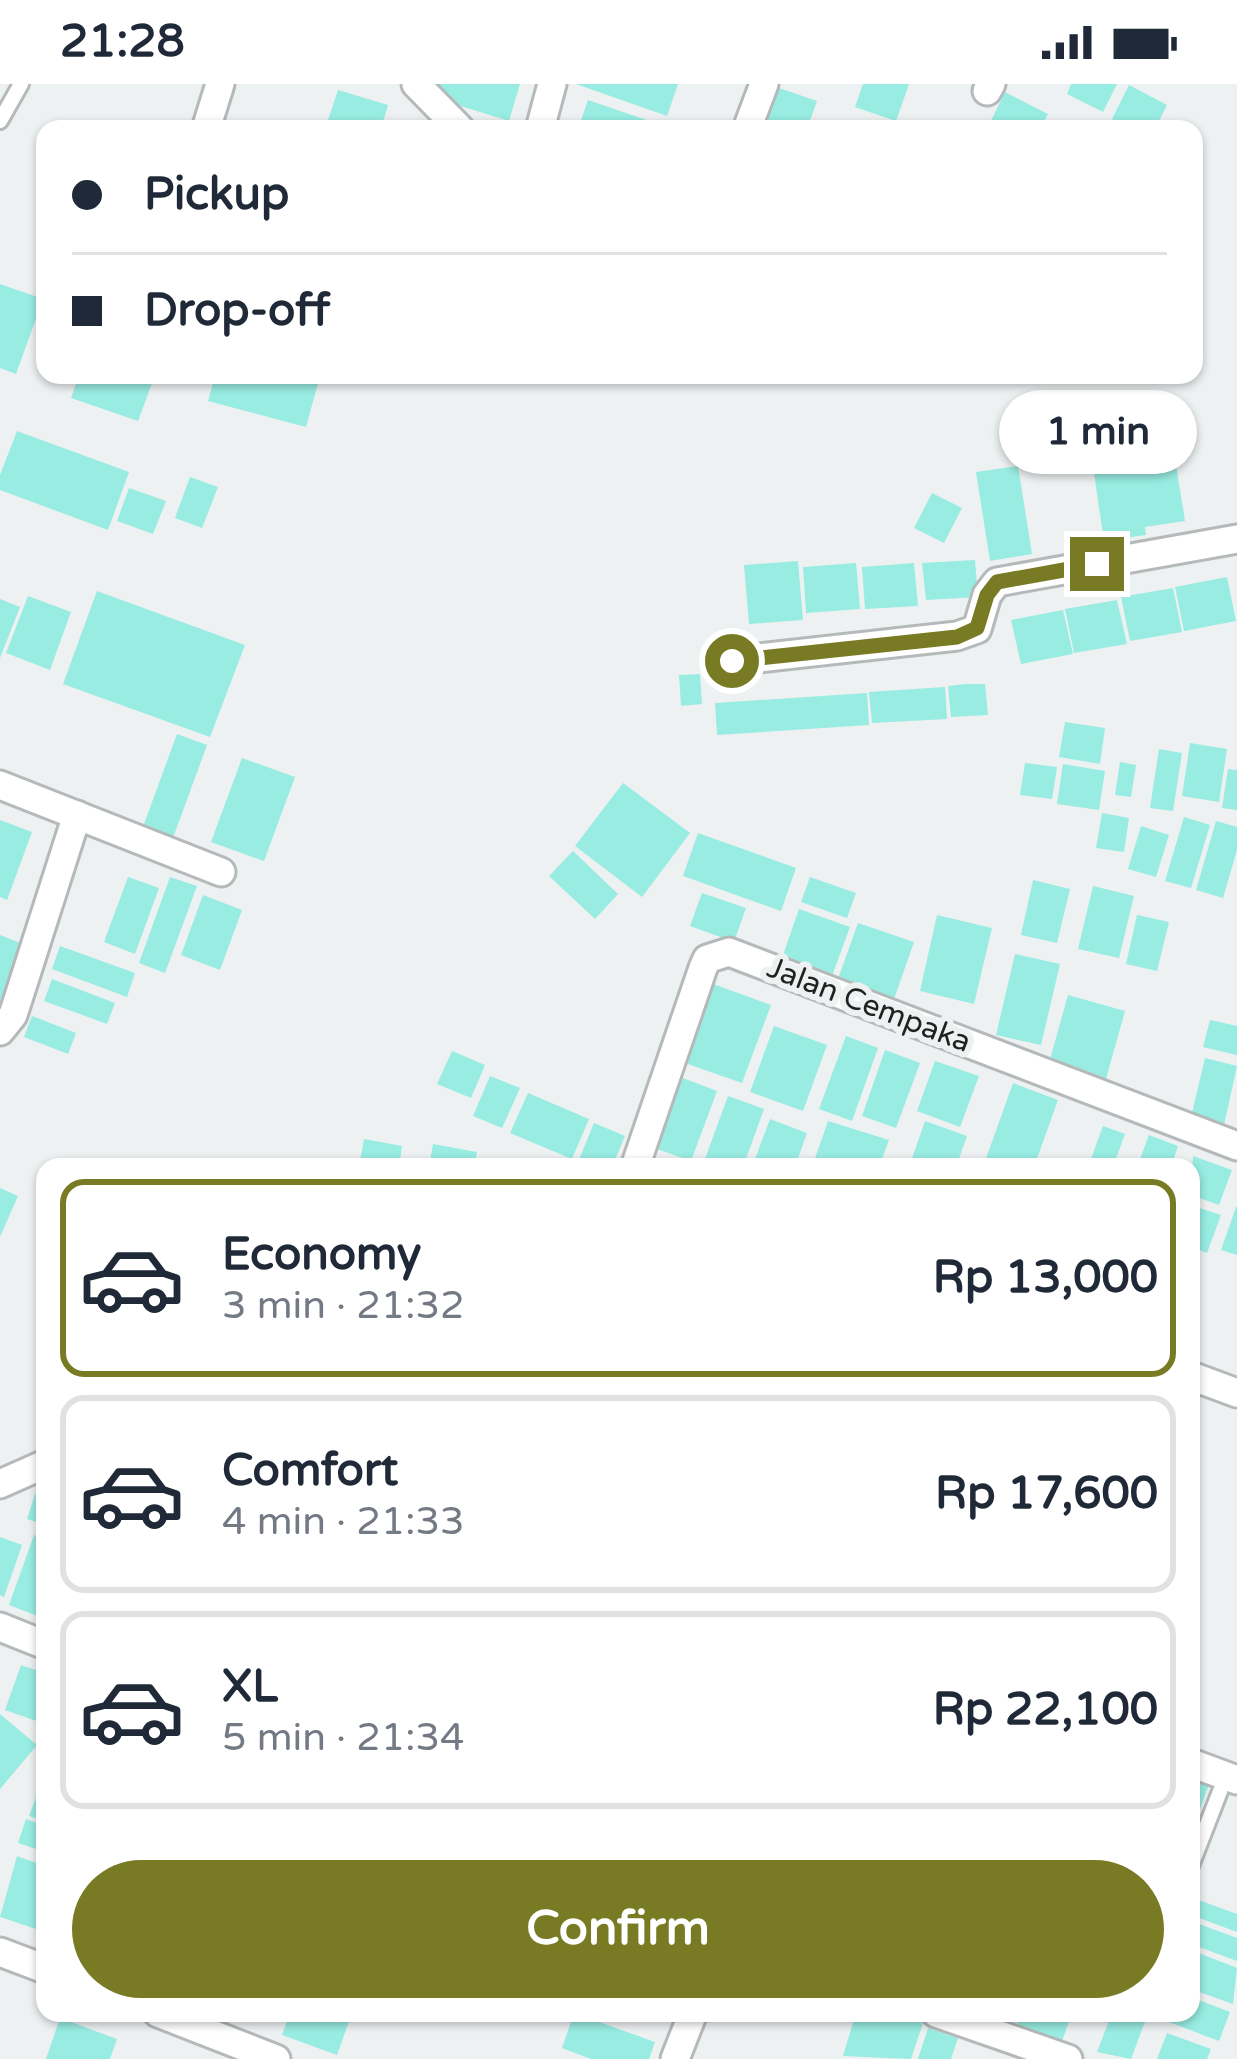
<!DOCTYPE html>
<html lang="en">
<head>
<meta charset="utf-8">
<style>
	body { margin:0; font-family:"Varela Round",sans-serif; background:#f2f2f3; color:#1f2937; height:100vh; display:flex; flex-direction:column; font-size:45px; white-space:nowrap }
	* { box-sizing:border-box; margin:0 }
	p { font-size:39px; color:#747a83 }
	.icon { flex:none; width:66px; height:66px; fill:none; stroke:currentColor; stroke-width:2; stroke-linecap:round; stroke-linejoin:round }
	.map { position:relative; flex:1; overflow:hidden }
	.details { position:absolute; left:36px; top:1074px; width:1164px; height:864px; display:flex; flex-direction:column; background:#fff; border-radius:24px; box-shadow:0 3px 9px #0004 }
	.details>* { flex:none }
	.top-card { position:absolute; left:36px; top:36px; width:1167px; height:264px; border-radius:24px; box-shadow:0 3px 9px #0004; display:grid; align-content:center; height:264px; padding:0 36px; background:#fff }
	.end { position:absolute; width:54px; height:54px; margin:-27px; border:15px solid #787b23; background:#fff; box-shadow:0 0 0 6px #fff }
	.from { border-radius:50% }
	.bubble { position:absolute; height:84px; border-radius:42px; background:#fff; box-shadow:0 3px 9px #0004; font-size:39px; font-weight:700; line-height:84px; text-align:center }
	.top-card b { display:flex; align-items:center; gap:42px; height:114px; font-size:45px }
	.top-card b+b { border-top:3px solid #e0e1e3 }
	.top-card i { width:30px; height:30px; background:#1f2937 }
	ul { padding:21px 0 0; list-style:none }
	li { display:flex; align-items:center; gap:36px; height:198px; margin:0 24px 18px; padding:0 12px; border:6px solid #e0e1e3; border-radius:24px }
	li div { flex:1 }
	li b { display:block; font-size:45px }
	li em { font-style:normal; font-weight:700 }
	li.on { border-color:#787b23 }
	li>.icon { width:108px; height:108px; stroke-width:1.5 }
	.cta { display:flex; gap:24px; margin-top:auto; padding:24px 36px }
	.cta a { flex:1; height:138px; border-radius:72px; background:#787b23; color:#fff; font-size:48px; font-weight:700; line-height:138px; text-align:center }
	.status { display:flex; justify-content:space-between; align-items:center; height:84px; padding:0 60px; background:#fff; direction:ltr }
	.status svg { height:33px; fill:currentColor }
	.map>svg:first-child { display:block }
</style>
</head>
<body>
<div class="status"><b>21:28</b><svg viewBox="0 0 49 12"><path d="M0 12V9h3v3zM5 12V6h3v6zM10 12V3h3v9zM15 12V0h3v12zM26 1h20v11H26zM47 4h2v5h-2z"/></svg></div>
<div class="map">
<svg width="1237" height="1975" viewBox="0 0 1237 1975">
	<rect width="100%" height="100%" fill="#eef1f2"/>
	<g fill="#98ece2">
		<path d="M439,0H520L509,37L435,14Z"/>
		<path d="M576,0H678L667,32Z"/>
		<path d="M863,0H909L896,37L855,23Z"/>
		<path d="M1071,0H1117L1103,28L1067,10Z"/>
		<path d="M770,1L817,17L807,45H780L757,37Z"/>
		<path d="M1129,1L1167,21L1155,45H1132L1112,35Z"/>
		<path d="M338,6L388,21L381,45H325Z"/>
		<path d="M1005,8L1048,30L1040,45H987Z"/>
		<path d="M588,16L658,40L656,45H578Z"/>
		<path d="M0,200L43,215L16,290L0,284Z"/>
		<path d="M79,291H155L138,337L71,314Z"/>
		<path d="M215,291L320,292L306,343L208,317Z"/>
		<path d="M17,347L129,388L108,446L0,406V391Z"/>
		<path d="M1173,362L1185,437L1145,443L1146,451L1104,457L1091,369Z"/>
		<path d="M1018,382L1032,470L990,477L976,388Z"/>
		<path d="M190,393L218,403L202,444L175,434Z"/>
		<path d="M129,404L166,417L153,450L117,437Z"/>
		<path d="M932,409L962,424L944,459L914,444Z"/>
		<path d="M975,476L978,513L926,516L922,479Z"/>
		<path d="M798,477L803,536L749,540L744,481Z"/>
		<path d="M856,479L860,525L806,529L803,483Z"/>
		<path d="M914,479L918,522L865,525L862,483Z"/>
		<path d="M1227,493L1236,537L1184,547L1175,503Z"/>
		<path d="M1173,504L1182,548L1130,557L1121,513Z"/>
		<path d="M97,507L245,561L210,653L63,600Z"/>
		<path d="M28,512L71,528L50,586L6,569Z"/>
		<path d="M0,515L20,523L0,574Z"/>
		<path d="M1117,516L1127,560L1074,569L1065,525Z"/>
		<path d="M1063,526L1073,570L1021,580L1011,536Z"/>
		<path d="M700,590L702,620L681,622L679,591Z"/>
		<path d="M966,600H985L988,631L951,633L948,602Z"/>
		<path d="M945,603L947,635L872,639L869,608Z"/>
		<path d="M867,609L869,641L717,651L715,619Z"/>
		<path d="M1065,638L1105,644L1100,680L1059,673Z"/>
		<path d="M177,650L207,661L170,762L140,751Z"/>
		<path d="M1190,659L1227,665L1219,718L1182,712Z"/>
		<path d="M1159,665L1182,669L1173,727L1150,724Z"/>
		<path d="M242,674L295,693L264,777L211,758Z"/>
		<path d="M1120,678L1136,681L1131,713L1115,711Z"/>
		<path d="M1025,679L1057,683L1052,715L1020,711Z"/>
		<path d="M1063,680L1105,687L1099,726L1057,720Z"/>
		<path d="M1228,685L1237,686V726L1222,724Z"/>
		<path d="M623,699L690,749L642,813L575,762Z"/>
		<path d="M1102,729L1129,734L1124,768L1096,764Z"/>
		<path d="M1184,733L1210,741L1191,804L1165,797Z"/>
		<path d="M0,736L32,748L7,816L0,813Z"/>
		<path d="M1216,737L1237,743V766L1223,814L1196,806Z"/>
		<path d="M1141,742L1169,751L1156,793L1128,785Z"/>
		<path d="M698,749L796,784L781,827L683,792Z"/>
		<path d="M573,767L618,810L595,835L549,792Z"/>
		<path d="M128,793L159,804L135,870L104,858Z"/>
		<path d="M170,793L197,802L165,889L139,879Z"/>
		<path d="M810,793L856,809L847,834L801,818Z"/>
		<path d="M1033,796L1070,805L1057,859L1021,851Z"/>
		<path d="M1093,802L1134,812L1119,874L1078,865Z"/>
		<path d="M702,809L746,824L734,858L690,842Z"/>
		<path d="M203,811L242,826L220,886L181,871Z"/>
		<path d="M799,825L850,843L832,892L782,874Z"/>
		<path d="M937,831L992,844L974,920L920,907Z"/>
		<path d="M1137,831L1169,838L1157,887L1126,880Z"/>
		<path d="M858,839L914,858L894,915L838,895Z"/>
		<path d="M0,851L28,862L6,922L0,920Z"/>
		<path d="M60,862L135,889L127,913L52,885Z"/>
		<path d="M1015,870L1060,880L1041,961L996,951Z"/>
		<path d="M52,895L115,919L107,940L44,917Z"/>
		<path d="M708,898L771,921L742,999L679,977Z"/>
		<path d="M1068,911L1125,927L1106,995L1049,979Z"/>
		<path d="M32,932L76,949L68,970L24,953Z"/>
		<path d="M1210,936L1237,942V971L1203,963Z"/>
		<path d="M774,942L827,961L803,1027L750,1008Z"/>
		<path d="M846,952L878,964L852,1037L819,1025Z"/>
		<path d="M885,966L920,979L896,1044L862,1032Z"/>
		<path d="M452,967L485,981L471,1014L437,1000Z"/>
		<path d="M1205,974L1237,982L1224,1041L1191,1033Z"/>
		<path d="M935,977L979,992L960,1043L917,1027Z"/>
		<path d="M490,992L520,1004L502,1044L473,1032Z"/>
		<path d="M680,993L717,1007L691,1077L654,1064Z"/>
		<path d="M1013,999L1058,1016L1034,1083H983Z"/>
		<path d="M528,1009L589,1035L572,1075L510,1049Z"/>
		<path d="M728,1012L764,1025L743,1083H702Z"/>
		<path d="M770,1035L807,1049L795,1083H752Z"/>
		<path d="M828,1037L889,1056L879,1083H812Z"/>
		<path d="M925,1037L967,1052L956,1083H909Z"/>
		<path d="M594,1039L625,1052L612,1083L578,1078Z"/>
		<path d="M1103,1042L1125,1050L1113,1083H1088Z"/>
		<path d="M1149,1051L1178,1062L1171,1083H1137Z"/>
		<path d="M364,1055L402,1062L399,1083H359Z"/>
		<path d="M433,1060L477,1068L474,1083H429Z"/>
		<path d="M1193,1072L1232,1086L1219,1121L1191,1111Z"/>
		<path d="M0,1104L18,1112L0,1153Z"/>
		<path d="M1191,1121L1221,1131L1207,1169L1191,1163Z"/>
		<path d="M1236,1123H1237V1171L1221,1166Z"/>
		<path d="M35,1410L45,1413V1441L27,1435Z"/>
		<path d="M34,1451L45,1455V1535L9,1521Z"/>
		<path d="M0,1453L22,1461L4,1513L0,1511Z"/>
		<path d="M21,1581L45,1589V1640L5,1626Z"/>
		<path d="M0,1630L37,1661L0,1705Z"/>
		<path d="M45,1689V1737L29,1732Z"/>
		<path d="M1191,1694L1209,1701L1191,1749Z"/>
		<path d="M26,1735L45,1742V1768L18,1759Z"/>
		<path d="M17,1772L45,1782V1830L39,1846L0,1833Z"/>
		<path d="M1193,1814L1237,1830V1848L1191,1831Z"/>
		<path d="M1191,1837L1237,1854V1877L1191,1860Z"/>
		<path d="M1191,1866L1237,1884L1233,1920L1191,1905Z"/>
		<path d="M1191,1913L1230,1928L1219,1957L1145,1929H1191Z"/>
		<path d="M290,1929H352L337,1971L282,1951Z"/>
		<path d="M574,1929L655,1958L649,1975H591L562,1964Z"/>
		<path d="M856,1929H893L923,1939L911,1975L843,1972Z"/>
		<path d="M1021,1929H1072L1061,1960L1016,1943Z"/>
		<path d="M1112,1929L1146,1935L1131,1975L1097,1968Z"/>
		<path d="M60,1934L117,1955L110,1975H46Z"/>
		<path d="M928,1944L958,1954L951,1975H918Z"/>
		<path d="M1167,1949L1211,1965L1207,1975H1157Z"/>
	</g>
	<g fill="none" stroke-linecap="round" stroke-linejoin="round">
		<defs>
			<g id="lane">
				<path d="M0,37L21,0"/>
				<path d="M1191,1782L1226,1692"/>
			</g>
			<g id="street">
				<path d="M416,0L460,45"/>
				<path d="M987,7L991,0"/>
				<path d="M206,45L220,0"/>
				<path d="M540,45L552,0"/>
				<path d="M747,45L764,0"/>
				<path d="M732,577L957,552L977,545L987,511L997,498L1237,455"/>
				<path d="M0,701L221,788"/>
				<path d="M0,947L13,931L77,731"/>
				<path d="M635,1083L703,884L707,875L729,868L1237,1062"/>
				<path d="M1191,1292L1237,1309"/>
				<path d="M0,1400L45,1380"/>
				<path d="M0,1543L45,1561"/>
				<path d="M1191,1679L1237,1696"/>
				<path d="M0,1868L45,1885"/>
				<path d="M158,1929L276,1975"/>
				<path d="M936,1929L1068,1975"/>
				<path d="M675,1975L693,1929"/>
			</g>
		</defs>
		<use href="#lane" stroke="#b5b9b9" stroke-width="20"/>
		<use href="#street" stroke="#b5b9b9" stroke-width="33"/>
		<use href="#lane" stroke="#fff" stroke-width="14"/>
		<use href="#street" stroke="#fff" stroke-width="27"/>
	</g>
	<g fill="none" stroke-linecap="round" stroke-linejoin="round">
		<path stroke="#787b23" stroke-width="15" d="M732,577L957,553L977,544L987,511L997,498L1097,480"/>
	</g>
	<g text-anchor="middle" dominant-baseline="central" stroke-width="12" stroke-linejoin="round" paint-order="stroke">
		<g font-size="30" fill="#202222" stroke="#eef1f2">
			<text transform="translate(869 921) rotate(21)">Jalan Cempaka</text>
		</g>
	</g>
</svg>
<i class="end from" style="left:732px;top:577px"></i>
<i class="end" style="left:1097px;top:480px"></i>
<div class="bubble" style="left:999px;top:306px;width:198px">1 min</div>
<div class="top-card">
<b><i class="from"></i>Pickup</b>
<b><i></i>Drop-off</b>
</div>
<section class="details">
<ul>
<li class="on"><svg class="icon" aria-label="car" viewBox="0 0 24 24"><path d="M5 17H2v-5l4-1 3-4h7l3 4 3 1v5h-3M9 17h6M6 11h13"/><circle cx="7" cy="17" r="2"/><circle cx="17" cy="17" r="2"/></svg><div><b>Economy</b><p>3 min · 21:32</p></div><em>Rp 13,000</em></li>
<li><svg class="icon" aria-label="car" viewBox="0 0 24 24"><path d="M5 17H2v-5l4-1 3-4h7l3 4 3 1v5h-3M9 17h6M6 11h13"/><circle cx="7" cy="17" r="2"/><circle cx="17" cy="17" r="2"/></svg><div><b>Comfort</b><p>4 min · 21:33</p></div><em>Rp 17,600</em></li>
<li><svg class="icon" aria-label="car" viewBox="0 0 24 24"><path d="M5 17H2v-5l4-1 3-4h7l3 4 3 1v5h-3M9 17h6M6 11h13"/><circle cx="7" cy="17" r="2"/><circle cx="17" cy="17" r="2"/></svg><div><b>XL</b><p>5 min · 21:34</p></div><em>Rp 22,100</em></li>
</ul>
<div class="cta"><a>Confirm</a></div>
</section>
</div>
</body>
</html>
